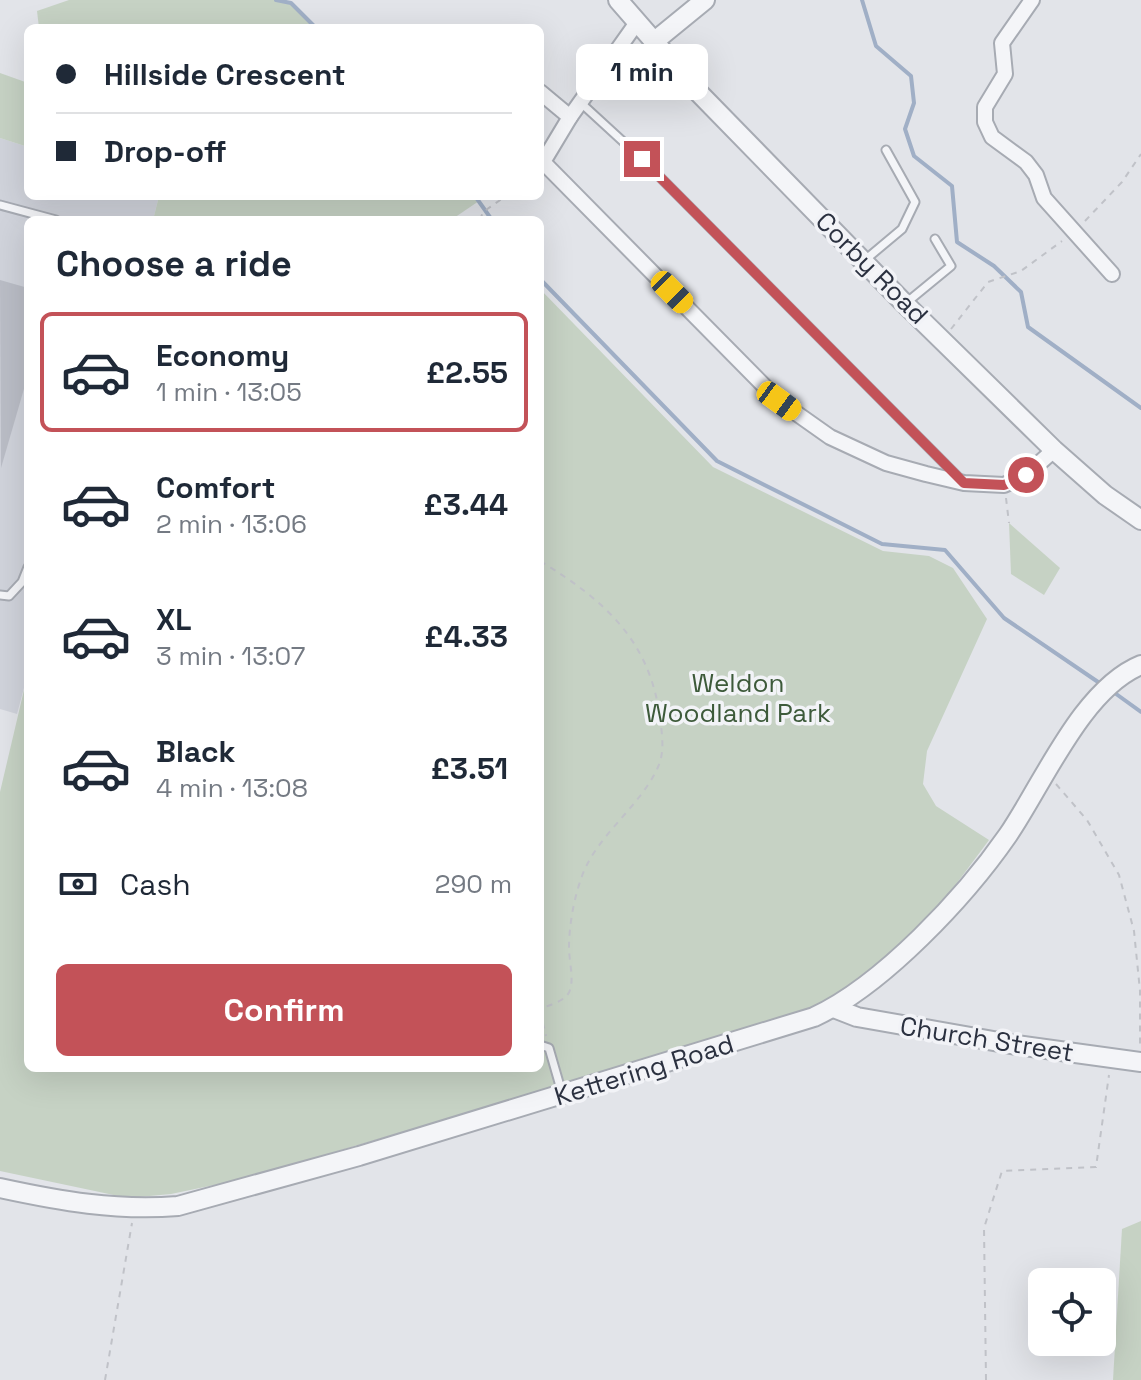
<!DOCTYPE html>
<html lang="en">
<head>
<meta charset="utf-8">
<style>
	body { margin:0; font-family:"Space Grotesk",sans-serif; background:#f2f2f3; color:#1f2937; height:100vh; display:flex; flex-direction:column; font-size:30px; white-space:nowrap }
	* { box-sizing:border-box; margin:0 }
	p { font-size:26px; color:#747a83 }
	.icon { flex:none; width:44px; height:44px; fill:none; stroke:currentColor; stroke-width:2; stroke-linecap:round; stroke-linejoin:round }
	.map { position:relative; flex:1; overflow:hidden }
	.side { position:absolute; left:24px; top:216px; width:520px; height:856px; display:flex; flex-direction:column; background:#fff; border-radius:12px; box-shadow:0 8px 32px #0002 }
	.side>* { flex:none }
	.hud { position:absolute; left:24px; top:24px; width:520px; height:176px; border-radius:12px; box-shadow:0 8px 32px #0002; display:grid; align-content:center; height:176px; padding:0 32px; background:#fff }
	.controls { position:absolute; left:1028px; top:1268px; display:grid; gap:16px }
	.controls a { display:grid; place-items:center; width:88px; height:88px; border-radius:12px; background:#fff; box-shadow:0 8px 32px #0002; font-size:40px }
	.end { position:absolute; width:36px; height:36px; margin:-18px; border:10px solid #c35258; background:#fff; box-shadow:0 0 0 4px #fff }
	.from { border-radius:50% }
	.bubble { position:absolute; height:56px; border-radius:12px; background:#fff; box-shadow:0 8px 32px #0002; font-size:26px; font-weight:700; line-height:56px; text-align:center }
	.car { position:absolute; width:24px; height:48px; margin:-24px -12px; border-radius:10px; box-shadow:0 0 6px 2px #0007; background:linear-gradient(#f5c518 24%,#345 0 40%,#f5c518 0 76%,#345 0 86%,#f5c518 0) }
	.hud b { display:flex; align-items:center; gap:28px; height:76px; font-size:30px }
	.hud b+b { border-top:2px solid #e0e1e3 }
	.hud i { width:20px; height:20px; background:#1f2937 }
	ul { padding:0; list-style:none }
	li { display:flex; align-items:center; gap:24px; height:120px; margin:0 16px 12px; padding:0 16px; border:4px solid transparent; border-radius:12px }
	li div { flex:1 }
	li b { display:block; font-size:30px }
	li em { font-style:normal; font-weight:700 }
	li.on { border-color:#c35258 }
	li>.icon { width:72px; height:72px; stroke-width:1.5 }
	h2 { padding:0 32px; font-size:36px; line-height:96px }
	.pay { display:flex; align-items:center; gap:20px; height:88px; padding:0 32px; font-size:30px }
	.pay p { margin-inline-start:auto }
	.primary-button { display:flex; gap:16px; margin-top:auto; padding:16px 32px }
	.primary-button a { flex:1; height:92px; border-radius:12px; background:#c35258; color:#fff; font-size:32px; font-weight:700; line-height:92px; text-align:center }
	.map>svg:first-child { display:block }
</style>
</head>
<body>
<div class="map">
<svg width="1141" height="1380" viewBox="0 0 1141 1380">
	<rect width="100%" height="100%" fill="#e2e4e9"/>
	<path fill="#d0d3db" d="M0,138L28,147V196H159L153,220H28V673L17,714L0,709Z"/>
	<g fill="#c6d2c4">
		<path d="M69,0H276L291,3L316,28H39L37,11Z"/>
		<path d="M0,73L28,83V147L0,138Z"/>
		<path d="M159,196H475L479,201L451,220H153Z"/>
		<path d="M540,289L713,467L883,551L929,556L953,568L987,619L927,751L923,784L936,806L989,840L951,891L908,937L847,990L809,1009L748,1030L243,1179L171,1194L128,1198L0,1171V792L28,673V1068H540Z"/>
		<path d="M1009,523L1060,568L1044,595L1011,574Z"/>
		<path d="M1141,1221V1380H1113L1122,1229Z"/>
	</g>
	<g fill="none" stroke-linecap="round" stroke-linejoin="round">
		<g stroke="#a0afc6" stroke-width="4">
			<path d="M276,0L291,3L316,28"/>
			<path d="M862,0L876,46L911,76L914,103L905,129L914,156L952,186L957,242L994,266L1021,292L1028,327L1141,408"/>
			<path d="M475,196L492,220"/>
			<path d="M540,279L717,461L882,544L945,550L1004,618L1101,684"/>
			<path d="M1112,691L1141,712"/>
		</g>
	</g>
	<path fill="#babdc6" d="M0,280L28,288V375L1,468Z"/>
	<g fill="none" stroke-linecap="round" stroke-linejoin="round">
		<defs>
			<g id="service">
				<path d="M581,103L642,159L960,479"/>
				<path d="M0,205L56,220"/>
				<path d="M865,260L902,229L915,202L886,150"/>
				<path d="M906,303L951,266L935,239"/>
				<path d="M0,595L9,596L22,582L28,567"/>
				<path d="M540,1045L549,1048L562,1093"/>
			</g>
			<g id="minor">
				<path d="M1032,0L1002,43L1005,74L985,107V122L992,137L1026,162L1036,175L1044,198L1112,274"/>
				<path d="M638,21L570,117L543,162L779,401L830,437L886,463L926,474L964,483L1004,485L1026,475L1054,450"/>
				<path d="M540,92L570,117"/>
			</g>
			<g id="tertiary">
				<path d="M618,0L699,93L905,304L1054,450L1105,495L1141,520"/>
				<path d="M656,40L705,0"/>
				<path d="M834,1008L857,1017L1016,1045L1141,1062"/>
				<path d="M0,1188C60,1201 116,1211 178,1206L359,1156L814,1017C883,985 965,897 1008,835C1043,784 1082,689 1141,665"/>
			</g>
		</defs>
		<use href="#service" stroke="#a7abb3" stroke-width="11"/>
		<use href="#minor" stroke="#a7abb3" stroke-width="18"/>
		<use href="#tertiary" stroke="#a7abb3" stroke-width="22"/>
		<g stroke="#c0c2c8" stroke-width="2" stroke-dasharray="6 6" stroke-linecap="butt">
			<path d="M480,220L483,212L506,196"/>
			<path d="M1085,221L1122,182L1141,154"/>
			<path d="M951,329L988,282L1021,271L1062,241"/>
			<path d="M1006,498L1009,523"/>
			<path d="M540,561C604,600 650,640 660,718C662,734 665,752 658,767C640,807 597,835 582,876C574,898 569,925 569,948C569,960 574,979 570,990C567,1001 549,1005 540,1009"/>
			<path d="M1056,784L1087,820L1119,875L1134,931L1140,991V1047"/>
			<path d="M540,1011L546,1036"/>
			<path d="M105,1380L132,1223"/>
			<path d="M986,1380L984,1228L1002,1171L1096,1167L1109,1075"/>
		</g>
		<use href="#service" stroke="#f4f5f8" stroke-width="7"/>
		<use href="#minor" stroke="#f4f5f8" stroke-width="14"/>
		<use href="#tertiary" stroke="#f4f5f8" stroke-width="18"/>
	</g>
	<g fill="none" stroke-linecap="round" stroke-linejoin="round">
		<path stroke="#c35258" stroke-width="10" d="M642,159L964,483L1004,485L1026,475"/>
	</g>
	<g text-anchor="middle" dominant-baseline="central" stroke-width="7" stroke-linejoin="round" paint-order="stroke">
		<g font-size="26" fill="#2b3140" stroke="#f2f3f7">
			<text transform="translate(872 268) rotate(45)">Corby Road</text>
			<text transform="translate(987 1039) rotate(9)">Church Street</text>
			<text transform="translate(644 1070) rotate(-17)">Kettering Road</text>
		</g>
		<g font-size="26" fill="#3d5a3a" stroke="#f2f3f7">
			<text x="738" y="683">Weldon<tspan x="738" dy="30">Woodland Park</tspan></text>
		</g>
	</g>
</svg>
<div class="controls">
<a><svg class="icon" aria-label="locate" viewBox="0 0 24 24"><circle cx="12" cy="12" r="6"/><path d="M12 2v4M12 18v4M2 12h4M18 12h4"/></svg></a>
</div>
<i class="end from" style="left:1026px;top:475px"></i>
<i class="end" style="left:642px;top:159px"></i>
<div class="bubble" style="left:576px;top:44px;width:132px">1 min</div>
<i class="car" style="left:672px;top:292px;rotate:135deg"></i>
<i class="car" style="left:779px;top:401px;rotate:126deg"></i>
<div class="hud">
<b><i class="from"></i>Hillside Crescent</b>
<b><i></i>Drop-off</b>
</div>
<section class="side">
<h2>Choose a ride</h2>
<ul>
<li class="on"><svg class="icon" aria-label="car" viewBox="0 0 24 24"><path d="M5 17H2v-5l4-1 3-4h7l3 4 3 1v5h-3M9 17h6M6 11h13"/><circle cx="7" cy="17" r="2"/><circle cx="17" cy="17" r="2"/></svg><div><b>Economy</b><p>1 min · 13:05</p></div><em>£2.55</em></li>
<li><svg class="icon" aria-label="car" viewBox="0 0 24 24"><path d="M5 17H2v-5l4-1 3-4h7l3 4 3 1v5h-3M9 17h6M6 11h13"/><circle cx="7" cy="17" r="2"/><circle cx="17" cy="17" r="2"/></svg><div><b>Comfort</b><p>2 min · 13:06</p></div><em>£3.44</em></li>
<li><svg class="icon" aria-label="car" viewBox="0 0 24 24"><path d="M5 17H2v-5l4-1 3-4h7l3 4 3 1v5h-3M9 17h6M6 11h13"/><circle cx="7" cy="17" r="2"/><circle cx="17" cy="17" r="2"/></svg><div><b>XL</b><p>3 min · 13:07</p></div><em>£4.33</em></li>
<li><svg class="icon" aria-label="car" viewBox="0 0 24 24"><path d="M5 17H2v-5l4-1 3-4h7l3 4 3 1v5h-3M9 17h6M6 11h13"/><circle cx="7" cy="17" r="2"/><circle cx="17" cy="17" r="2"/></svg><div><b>Black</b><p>4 min · 13:08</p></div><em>£3.51</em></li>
</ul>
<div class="pay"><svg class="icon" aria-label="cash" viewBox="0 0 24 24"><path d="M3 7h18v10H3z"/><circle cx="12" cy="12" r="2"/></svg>Cash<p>290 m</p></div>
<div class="primary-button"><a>Confirm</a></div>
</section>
</div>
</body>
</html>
